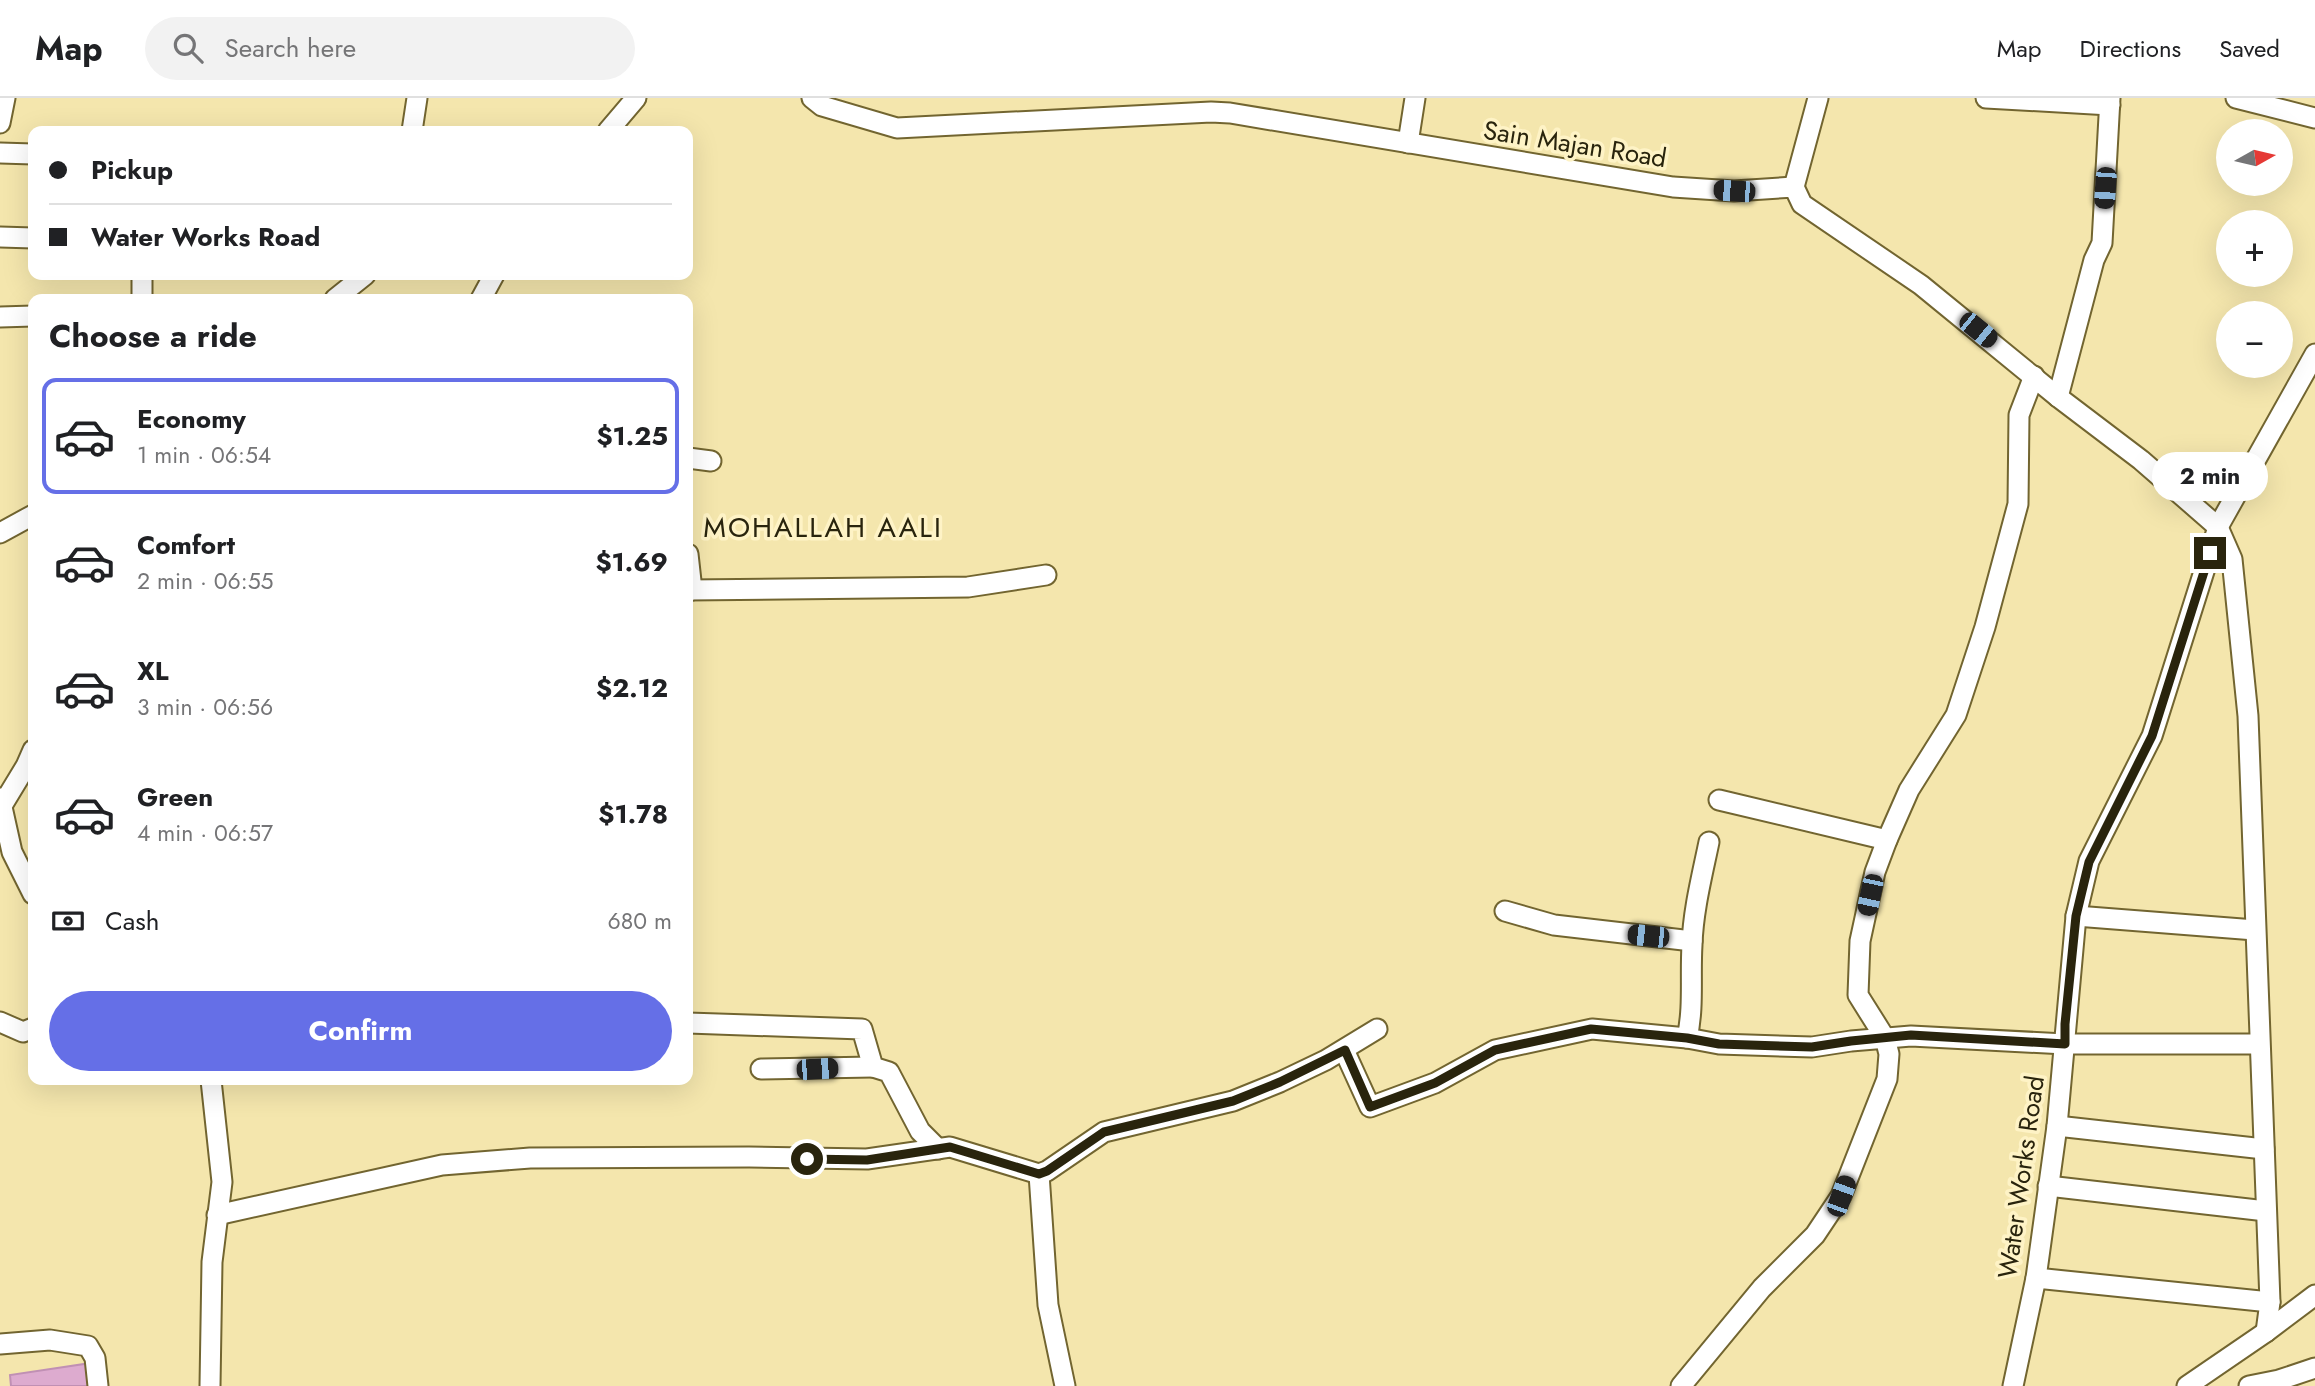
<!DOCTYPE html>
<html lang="en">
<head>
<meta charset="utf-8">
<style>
	body { margin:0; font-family:Jost,sans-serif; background:#f2f2f2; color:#202124; height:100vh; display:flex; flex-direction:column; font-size:26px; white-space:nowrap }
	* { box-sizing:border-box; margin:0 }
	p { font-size:23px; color:#757577 }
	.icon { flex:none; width:38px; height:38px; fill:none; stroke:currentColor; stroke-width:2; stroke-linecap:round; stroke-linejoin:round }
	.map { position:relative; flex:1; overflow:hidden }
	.details { position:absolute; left:28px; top:196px; width:665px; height:791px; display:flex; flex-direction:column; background:#fff; border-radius:14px; box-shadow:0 7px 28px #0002 }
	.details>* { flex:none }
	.banner { position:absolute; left:28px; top:28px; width:665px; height:154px; border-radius:14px; box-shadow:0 7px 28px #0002; display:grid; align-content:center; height:154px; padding:0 21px; background:#fff }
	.needle { width:46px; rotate:82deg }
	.fabs { position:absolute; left:2216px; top:21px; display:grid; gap:14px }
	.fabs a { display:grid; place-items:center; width:77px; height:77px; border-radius:50%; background:#fff; box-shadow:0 7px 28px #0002; font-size:35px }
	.end { position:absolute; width:32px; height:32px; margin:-16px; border:9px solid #29240d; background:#fff; box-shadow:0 0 0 4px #fff }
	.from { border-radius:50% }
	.bubble { position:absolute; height:49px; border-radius:24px; background:#fff; box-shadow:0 7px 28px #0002; font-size:23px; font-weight:700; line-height:49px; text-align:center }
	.car { position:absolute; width:21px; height:42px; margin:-21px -10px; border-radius:9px; box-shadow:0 0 5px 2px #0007; background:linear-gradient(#222 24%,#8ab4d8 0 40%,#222 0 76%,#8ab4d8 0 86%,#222 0) }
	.banner b { display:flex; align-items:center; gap:24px; height:66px; font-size:26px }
	.banner b+b { border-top:2px solid #e0e0e0 }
	.banner i { width:18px; height:18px; background:#202124 }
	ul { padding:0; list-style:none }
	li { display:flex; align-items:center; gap:21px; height:116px; margin:0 14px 10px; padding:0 7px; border:4px solid transparent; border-radius:14px }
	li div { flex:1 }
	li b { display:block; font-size:26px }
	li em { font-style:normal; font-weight:700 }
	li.active { border-color:#656fe7 }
	li>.icon { width:63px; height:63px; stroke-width:1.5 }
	h2 { padding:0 21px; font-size:32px; line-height:84px }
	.pay { display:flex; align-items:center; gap:18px; height:77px; padding:0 21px; font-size:26px }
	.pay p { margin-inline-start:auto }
	.action { display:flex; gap:14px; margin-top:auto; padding:14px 21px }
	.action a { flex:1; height:80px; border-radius:42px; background:#656fe7; color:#fff; font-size:28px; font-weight:700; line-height:80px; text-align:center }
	header { display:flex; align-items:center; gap:42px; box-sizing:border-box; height:98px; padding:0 35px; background:#fff; border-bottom:2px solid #e0e0e0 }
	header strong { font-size:33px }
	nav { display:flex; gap:38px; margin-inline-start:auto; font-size:24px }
	.search { width:490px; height:63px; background:#f2f2f2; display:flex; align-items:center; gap:18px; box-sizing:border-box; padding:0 24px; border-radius:38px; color:#757577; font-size:26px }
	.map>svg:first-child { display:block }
</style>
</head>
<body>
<header>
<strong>Map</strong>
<div class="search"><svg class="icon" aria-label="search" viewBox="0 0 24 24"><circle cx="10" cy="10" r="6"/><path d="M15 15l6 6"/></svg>Search here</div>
<nav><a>Map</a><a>Directions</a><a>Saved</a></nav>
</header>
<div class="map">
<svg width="2315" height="1288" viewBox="0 0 2315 1288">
	<rect width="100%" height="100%" fill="#f4e6ad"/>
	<path fill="#ddabcf" stroke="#c090b4" stroke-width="2" d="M91,1265L94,1288H11L10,1277Z"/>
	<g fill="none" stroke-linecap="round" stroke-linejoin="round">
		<defs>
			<g id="minor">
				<path d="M812,0L822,8L897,30L1211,14L1230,15L1673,89L1734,93L1794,89L1802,106L1921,187L2058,299L2141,362L2218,429L2232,461L2248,618L2270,1204L2266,1234"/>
				<path d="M1986,0L2110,7"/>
				<path d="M2236,0L2315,20"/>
				<path d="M0,25L5,0"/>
				<path d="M412,33L417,0"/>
				<path d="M608,33L636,0"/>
				<path d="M1408,45L1415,0"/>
				<path d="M0,55L33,56"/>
				<path d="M1794,89L1818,0"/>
				<path d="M0,139L33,140"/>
				<path d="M142,177V201"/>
				<path d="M335,201L365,177"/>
				<path d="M481,201L494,177"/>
				<path d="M0,219L33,218"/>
				<path d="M2058,299L2094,162L2102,145L2110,0"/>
				<path d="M688,360L711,363"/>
				<path d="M0,435L33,417"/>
				<path d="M688,456L692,492"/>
				<path d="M688,492L968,489L1046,477"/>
				<path d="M0,700L12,754L33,796"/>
				<path d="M1719,702L1887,742"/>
				<path d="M3,706L26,668L33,652"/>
				<path d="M1505,813L1554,827L1692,843"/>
				<path d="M2076,818L2255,832"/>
				<path d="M0,924L23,934L33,930"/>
				<path d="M688,925L862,931L873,969L889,974L920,1033L938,1051"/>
				<path d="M1687,940C1694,910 1690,878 1692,847C1693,813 1702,778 1709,744"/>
				<path d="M1344,952L1370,1009L1435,985L1495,952L1592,931L1687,940L1719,946L1812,949L1851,943L1911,938L2065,946H2259"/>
				<path d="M761,971L873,969"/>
				<path d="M2057,1028L2264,1051"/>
				<path d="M1039,1076L1048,1207L1065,1288"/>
				<path d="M2048,1088L2266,1113"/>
				<path d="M217,1117L442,1067L530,1060L749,1059L867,1061L950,1049L1039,1076L1047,1073L1104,1034L1233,1003L1280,984L1326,962L1377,931"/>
				<path d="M2036,1180L2270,1204"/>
				<path d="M0,1246L50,1242L88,1248L95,1260L98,1288"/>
				<path d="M210,1288L212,1164L222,1084L211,982"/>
				<path d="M1681,1288L1762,1190L1815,1137L1841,1098L1887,981L1889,956L1885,940L1858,897L1860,843L1875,774L1887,742L1909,692L1956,617L1985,529L2018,406L2019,317L2034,278"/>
				<path d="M2013,1288L2036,1180L2057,1028L2076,818L2089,763L2152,638L2218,429L2315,256"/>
				<path d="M2187,1288L2266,1234L2315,1197"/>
				<path d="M2249,1288L2279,1282L2315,1270"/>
			</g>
		</defs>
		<use href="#minor" stroke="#726530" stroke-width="23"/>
		<use href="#minor" stroke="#fff" stroke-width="19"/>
	</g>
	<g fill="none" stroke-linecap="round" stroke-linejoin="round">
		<path stroke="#29240d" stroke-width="9" d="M807,1061L867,1062L950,1049L1039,1076L1047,1073L1104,1034L1233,1003L1280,984L1345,952L1370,1009L1435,985L1495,952L1591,931L1687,940L1719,946L1812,949L1851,943L1911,937L2065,946V926L2076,818L2089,764L2152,638L2210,455"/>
	</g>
	<g text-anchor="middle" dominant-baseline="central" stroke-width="7" stroke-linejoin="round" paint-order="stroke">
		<g font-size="26" fill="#29240d" stroke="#fef3c6">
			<text transform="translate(1575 46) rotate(9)">Sain Majan Road</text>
			<text transform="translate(2021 1079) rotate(-82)">Water Works Road</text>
		</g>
		<g font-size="28" letter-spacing="2" fill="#29240d" stroke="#fef3c6">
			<text x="823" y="429">MOHALLAH AALI</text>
		</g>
	</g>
</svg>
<div class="fabs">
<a><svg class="needle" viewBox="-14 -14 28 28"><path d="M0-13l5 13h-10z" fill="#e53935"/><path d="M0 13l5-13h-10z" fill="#757577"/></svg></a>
<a>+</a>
<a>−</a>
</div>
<i class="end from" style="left:807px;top:1061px"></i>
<i class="end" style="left:2210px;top:455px"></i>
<div class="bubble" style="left:2152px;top:354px;width:116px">2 min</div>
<i class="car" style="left:2105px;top:90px;rotate:184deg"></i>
<i class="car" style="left:1734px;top:93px;rotate:274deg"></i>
<i class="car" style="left:1978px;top:232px;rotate:129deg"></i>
<i class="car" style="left:1870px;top:797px;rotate:192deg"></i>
<i class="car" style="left:1648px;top:838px;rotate:276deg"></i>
<i class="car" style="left:817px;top:971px;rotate:87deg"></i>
<i class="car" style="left:1841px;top:1098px;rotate:20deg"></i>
<div class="banner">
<b><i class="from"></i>Pickup</b>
<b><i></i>Water Works Road</b>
</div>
<section class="details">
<h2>Choose a ride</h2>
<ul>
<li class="active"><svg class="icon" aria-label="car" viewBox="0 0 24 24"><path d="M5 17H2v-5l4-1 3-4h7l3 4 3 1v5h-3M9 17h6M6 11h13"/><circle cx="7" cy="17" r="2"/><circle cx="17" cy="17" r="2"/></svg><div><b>Economy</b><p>1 min · 06:54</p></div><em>$1.25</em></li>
<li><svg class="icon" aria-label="car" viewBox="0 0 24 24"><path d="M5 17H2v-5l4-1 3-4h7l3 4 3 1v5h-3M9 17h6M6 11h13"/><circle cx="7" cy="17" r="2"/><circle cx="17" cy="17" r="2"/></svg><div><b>Comfort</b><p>2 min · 06:55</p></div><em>$1.69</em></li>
<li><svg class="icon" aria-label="car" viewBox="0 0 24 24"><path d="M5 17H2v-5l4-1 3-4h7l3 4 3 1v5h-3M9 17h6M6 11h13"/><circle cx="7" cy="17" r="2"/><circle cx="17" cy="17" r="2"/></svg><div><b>XL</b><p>3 min · 06:56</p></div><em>$2.12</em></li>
<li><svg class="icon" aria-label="car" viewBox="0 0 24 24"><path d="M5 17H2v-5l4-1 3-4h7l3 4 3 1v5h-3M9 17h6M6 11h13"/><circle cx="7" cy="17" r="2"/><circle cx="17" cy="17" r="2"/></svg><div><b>Green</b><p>4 min · 06:57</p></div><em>$1.78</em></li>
</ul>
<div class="pay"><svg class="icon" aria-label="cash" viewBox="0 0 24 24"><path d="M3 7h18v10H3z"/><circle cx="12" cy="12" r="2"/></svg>Cash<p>680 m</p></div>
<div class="action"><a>Confirm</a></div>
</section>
</div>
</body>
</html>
